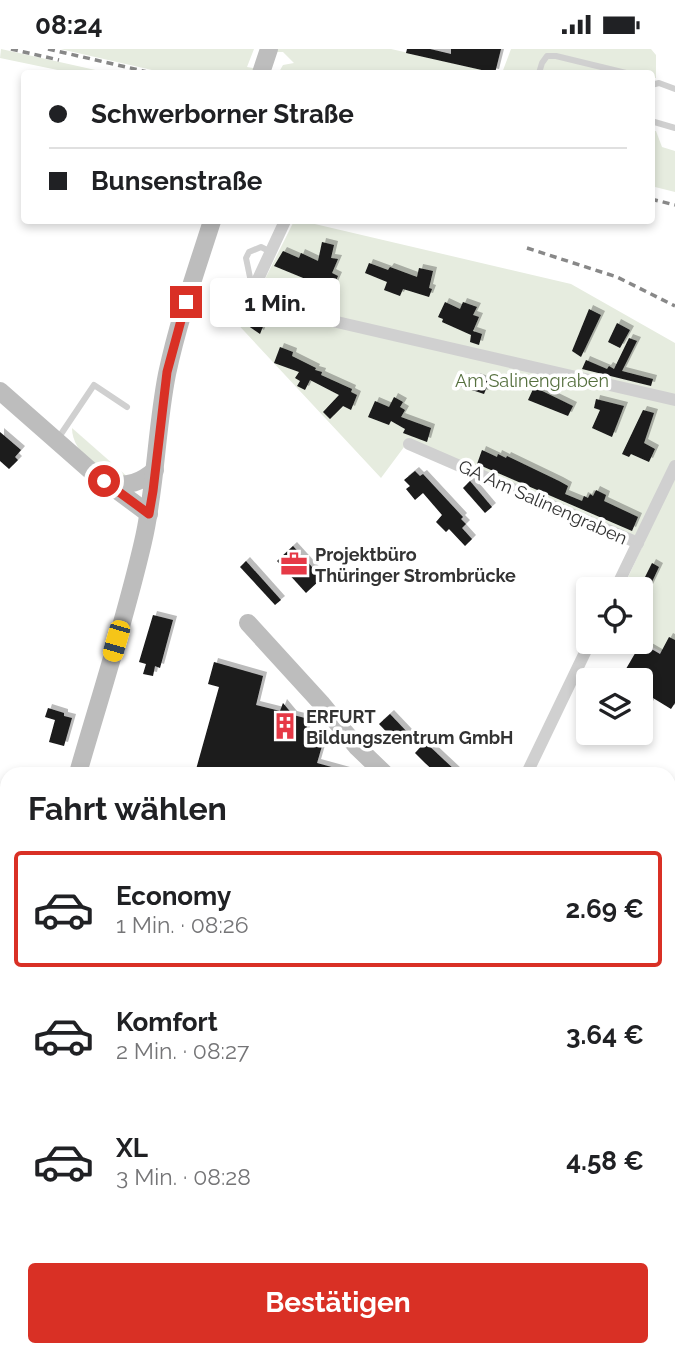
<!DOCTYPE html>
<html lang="de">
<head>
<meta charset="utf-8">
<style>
	body { margin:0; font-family:Raleway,sans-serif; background:#f6f6f6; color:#202124; height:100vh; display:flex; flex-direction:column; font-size:26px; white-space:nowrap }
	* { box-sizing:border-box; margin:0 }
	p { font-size:23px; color:#757577 }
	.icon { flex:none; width:38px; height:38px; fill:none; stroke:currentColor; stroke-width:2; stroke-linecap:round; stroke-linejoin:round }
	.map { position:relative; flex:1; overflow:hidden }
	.panel { position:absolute; left:0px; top:718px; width:676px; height:590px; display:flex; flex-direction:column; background:#fff; border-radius:21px 21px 0 0; box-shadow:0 4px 10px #0003 }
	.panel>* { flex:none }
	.banner { position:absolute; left:21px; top:21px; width:634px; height:154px; border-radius:7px; box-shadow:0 4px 10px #0003; display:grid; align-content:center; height:154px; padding:0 28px; background:#fff }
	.fabs { position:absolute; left:576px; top:528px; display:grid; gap:14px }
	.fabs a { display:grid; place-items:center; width:77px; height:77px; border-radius:7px; background:#fff; box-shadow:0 4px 10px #0003; font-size:35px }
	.end { position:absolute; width:32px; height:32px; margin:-16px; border:9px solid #d93025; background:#fff; box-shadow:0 0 0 4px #fff }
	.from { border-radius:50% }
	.bubble { position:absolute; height:49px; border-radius:7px; background:#fff; box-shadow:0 4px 10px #0003; font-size:23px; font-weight:700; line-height:49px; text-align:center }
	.car { position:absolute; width:21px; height:42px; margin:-21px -10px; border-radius:9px; box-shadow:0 0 5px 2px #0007; background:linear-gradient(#f5c518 24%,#345 0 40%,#f5c518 0 76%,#345 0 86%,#f5c518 0) }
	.banner b { display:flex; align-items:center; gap:24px; height:66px; font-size:26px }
	.banner b+b { border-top:2px solid #e0e0e0 }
	.banner i { width:18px; height:18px; background:#202124 }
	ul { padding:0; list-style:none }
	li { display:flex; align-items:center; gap:21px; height:116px; margin:0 14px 10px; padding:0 14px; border:4px solid transparent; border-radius:7px }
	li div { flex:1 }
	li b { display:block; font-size:26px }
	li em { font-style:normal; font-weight:700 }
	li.selected { border-color:#d93025 }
	li>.icon { width:63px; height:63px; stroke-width:1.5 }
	h2 { padding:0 28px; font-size:32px; line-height:84px }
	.primary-button { display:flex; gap:14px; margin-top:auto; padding:14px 28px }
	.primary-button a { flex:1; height:80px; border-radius:7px; background:#d93025; color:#fff; font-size:28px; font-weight:700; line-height:80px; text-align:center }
	.status { display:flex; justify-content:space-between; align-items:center; height:49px; padding:0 35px; background:#fff; direction:ltr }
	.status svg { height:19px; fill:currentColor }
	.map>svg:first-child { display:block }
</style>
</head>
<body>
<div class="status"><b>08:24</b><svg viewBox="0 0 49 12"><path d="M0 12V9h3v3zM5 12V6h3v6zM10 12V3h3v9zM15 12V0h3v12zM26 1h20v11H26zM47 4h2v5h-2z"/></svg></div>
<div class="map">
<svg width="675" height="1307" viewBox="0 0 675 1307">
	<defs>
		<filter id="shadow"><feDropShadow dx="4" dy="-4" stdDeviation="0" flood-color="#0004"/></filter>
	</defs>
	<rect width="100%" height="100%" fill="#fff"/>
	<g fill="#e6ecdf">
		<path d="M1,0L109,24H72L0,9Z"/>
		<path d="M60,0H254L247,18L279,23L283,16L294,14L283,3H276L277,0H391L497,24H165Z"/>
		<path d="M511,0H651L656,6V29H651V24H502Z"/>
		<path d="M651,82H656L662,98L675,102V143L651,137Z"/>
		<path d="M294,172H302L571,235L675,294V610L641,592L640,541H622L645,492L410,390L381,429L231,268L244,252L257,246Z"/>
		<path d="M72,379L130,430C106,427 72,406 72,379Z"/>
		<path d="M0,1256L7,1258V1300H152L176,1307H0Z"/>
	</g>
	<g fill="#1a1a1a" filter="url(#shadow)">
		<path d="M407,0H430L451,5V0H501L495,24L406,4Z"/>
		<path d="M322,193L334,196L331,209L338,210L332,224L338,227L330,245L307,235L308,231L274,217L283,202L299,209L301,204L318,212Z"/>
		<path d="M369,214L388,221L390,218L417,228L419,219L433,222L429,239L432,240L429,248L403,240L400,247L384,241L387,233L365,224Z"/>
		<path d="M445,253L460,260L463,253L477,258L473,266L479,268L473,282L482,285L479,296L470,293L471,286L442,273L443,270L438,268Z"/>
		<path d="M229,260L264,275L260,285L228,263Z"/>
		<path d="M589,260L601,266L581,308L572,302Z"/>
		<path d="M617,274L630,281L620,299L608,293Z"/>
		<path d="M629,289L637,292L622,322L653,330L651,337L582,320L586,311L607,320L609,317L614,320Z"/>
		<path d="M280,298L293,303L292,307L316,319L315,321L322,323L321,326L352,340L351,343L357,346L351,361L343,357L330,370L323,363L339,346L310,331L305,341L297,337L300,332L295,329L299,323L274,314Z"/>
		<path d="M464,328L474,332L476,328L489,333L484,345L460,337Z"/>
		<path d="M534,338L573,357L568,367L528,351Z"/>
		<path d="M394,348L403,353L400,358L405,361L401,368L431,379L427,393L403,384L405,380L391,372L389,376L368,368L375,352L389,358Z"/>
		<path d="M596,350L624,357L612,388L592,379L600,361L594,359Z"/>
		<path d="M643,361L654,364L644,394L655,400L649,413L631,405L629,408L622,405Z"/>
		<path d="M0,383L21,401L15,408L18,411L9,420L0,412Z"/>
		<path d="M482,401L497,408L498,405L506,409L507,407L559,432L568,437L565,445L582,452L584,447L588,449L590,445L593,447L596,441L606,446L604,452L638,468L632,482L477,415Z"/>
		<path d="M415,422L420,427L423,425L463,468L461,470L466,475L462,479L472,490L465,497L449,480L446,483L436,473L442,466L423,444L415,451L406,440L410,437L404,431Z"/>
		<path d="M470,432L492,458L485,464L463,439Z"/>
		<path d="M293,497L322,529L306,544L277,512Z"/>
		<path d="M246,512L281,551L275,556L240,518Z"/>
		<path d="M652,514L659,518L640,558V538Z"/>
		<path d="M153,566L173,571L160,619L155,617L153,627L143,625L146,615L139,613Z"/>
		<path d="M669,588L675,591V654L671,660L653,649L648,658L640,654V632H619L641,594L660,605Z"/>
		<path d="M214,613L263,627L256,656L280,662L283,654L293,666L309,670L305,685L324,690L317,714L346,722L345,724H195L219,638L208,635Z"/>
		<path d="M48,659L64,664V667L72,669L64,697L49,693L55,671L45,668Z"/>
		<path d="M390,665L409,685L398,695L379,675Z"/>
		<path d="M425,693L458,724H436L425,714L415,704Z"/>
	</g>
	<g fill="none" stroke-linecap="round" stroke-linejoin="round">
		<g stroke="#d0d0d0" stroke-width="6">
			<path d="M539,24L542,14L547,7H556L626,24"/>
			<path d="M651,36L659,34L675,40"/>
			<path d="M651,72L675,79"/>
			<path d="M252,238L246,209L249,203L261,198L271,203"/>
			<path d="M57,391L94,336L127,358"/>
			<path d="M0,758L7,761"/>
			<path d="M0,842L7,844"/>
			<path d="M668,957L675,953"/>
			<path d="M1,1100L7,1081"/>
			<path d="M668,1119L675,1121"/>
			<path d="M0,1304L12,1307"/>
		</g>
		<g stroke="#d0d0d0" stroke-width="12">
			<path d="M285,172L253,241L255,251L263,256L675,351"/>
			<path d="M409,395L638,494"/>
			<path d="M615,541L675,417"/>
			<path d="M527,724L590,593"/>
			<path d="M356,1307L358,1300"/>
		</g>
		<g stroke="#bdbdbd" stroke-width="18">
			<path d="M261,24L269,0"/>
			<path d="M0,342L91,422L149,465"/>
			<path d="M109,435C129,437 140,434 155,421"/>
			<path d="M248,574L321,654L357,698L384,724"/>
			<path d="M78,724C100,648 125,571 143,493C156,438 156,381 167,325C178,273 196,222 212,172"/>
			<path d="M0,984L7,960"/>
			<path d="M668,1003L675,1012"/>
			<path d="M0,1028L7,1004"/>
			<path d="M0,1125L7,1127"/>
			<path d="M0,1145L7,1147"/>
			<path d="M650,1300L674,1307"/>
		</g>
		<g stroke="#888" stroke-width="2">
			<path d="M0,1180L7,1182"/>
			<path d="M472,1300L500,1307"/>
			<path d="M495,1300L530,1307"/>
		</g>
		<g stroke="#888" stroke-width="3.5" stroke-dasharray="7 5" stroke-linecap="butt">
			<path d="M11,0L59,11"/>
			<path d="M48,0L152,24"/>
			<path d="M651,150L675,156"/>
			<path d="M527,199L617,228L675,257"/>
			<path d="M668,873L675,864"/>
			<path d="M518,1300L521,1307"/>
		</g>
	</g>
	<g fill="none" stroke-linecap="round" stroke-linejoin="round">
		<path stroke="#d93025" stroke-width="9" d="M104,432L149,465L153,442L167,323L186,253"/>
	</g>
	<defs>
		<symbol id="office-bare" viewBox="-9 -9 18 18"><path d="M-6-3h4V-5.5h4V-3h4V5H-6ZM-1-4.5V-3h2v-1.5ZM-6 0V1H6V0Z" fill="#e63946" stroke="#fff" stroke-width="2.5" paint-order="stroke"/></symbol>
		<symbol id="building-bare" viewBox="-9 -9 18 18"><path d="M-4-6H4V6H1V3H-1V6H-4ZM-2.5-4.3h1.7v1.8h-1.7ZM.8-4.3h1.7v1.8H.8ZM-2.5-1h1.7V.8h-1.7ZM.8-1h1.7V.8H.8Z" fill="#e63946" stroke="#fff" stroke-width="2.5" paint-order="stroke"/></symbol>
	</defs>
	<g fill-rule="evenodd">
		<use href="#office-bare" x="275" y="496" width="38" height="38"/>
		<use href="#building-bare" x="266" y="658" width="38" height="38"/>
	</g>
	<g text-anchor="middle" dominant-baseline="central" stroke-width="7" stroke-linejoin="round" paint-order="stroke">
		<g font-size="18" fill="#56703f" stroke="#fff">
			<text x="532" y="331">Am Salinengraben</text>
		</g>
		<g font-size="18" fill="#333" stroke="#fff">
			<text transform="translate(543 453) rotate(24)">GA Am Salinengraben</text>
		</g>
		<g font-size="18" font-weight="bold" fill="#333" stroke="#fff" text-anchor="start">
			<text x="315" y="505">Projektbüro<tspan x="315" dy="21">Thüringer Strombrücke</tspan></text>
			<text x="306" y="667">ERFURT<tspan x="306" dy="21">Bildungszentrum GmbH</tspan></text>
		</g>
	</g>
</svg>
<div class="fabs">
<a><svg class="icon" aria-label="locate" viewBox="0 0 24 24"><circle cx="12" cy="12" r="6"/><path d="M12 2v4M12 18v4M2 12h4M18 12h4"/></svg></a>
<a><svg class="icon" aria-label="layers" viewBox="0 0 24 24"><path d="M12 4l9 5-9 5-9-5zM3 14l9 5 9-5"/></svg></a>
</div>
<i class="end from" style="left:104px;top:432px"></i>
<i class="end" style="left:186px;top:253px"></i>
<div class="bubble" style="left:210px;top:229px;width:130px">1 Min.</div>
<i class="car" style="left:116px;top:592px;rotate:196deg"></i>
<div class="banner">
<b><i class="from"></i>Schwerborner Straße</b>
<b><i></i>Bunsenstraße</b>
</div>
<section class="panel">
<h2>Fahrt wählen</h2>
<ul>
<li class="selected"><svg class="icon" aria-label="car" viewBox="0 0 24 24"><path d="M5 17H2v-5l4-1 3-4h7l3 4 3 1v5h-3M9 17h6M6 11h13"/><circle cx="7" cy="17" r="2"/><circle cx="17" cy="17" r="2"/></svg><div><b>Economy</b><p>1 Min. · 08:26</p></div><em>2.69 €</em></li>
<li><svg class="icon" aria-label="car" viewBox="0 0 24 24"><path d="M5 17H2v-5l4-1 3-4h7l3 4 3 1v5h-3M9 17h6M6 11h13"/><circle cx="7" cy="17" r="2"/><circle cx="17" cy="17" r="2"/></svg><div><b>Komfort</b><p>2 Min. · 08:27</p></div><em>3.64 €</em></li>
<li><svg class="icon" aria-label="car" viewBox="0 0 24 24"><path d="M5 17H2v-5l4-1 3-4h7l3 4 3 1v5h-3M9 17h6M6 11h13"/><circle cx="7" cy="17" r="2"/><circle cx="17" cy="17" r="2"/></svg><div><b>XL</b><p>3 Min. · 08:28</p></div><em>4.58 €</em></li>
</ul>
<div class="primary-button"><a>Bestätigen</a></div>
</section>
</div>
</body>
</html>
